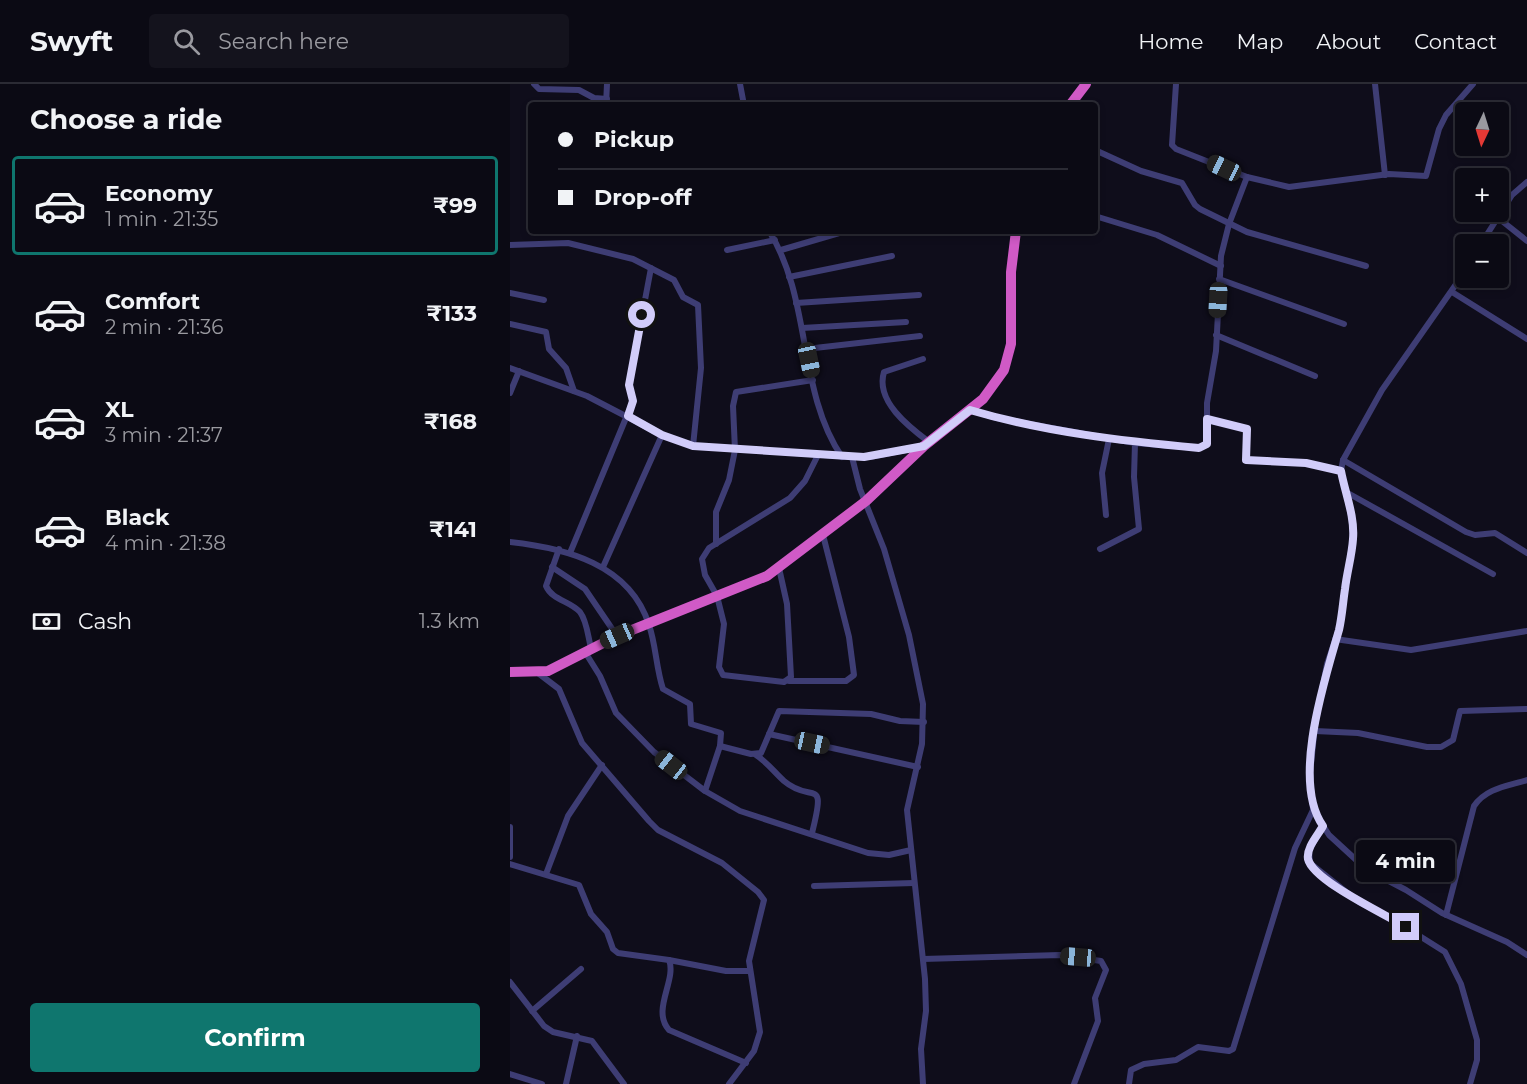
<!DOCTYPE html>
<html lang="en">
<head>
<meta charset="utf-8">
<style>
	body { margin:0; font-family:Montserrat,sans-serif; background:#14131d; color:#f1f3f6; height:100vh; display:flex; flex-direction:column; font-size:22px; white-space:nowrap }
	* { box-sizing:border-box; margin:0 }
	p { font-size:20px; color:#9a9aa0 }
	.icon { flex:none; width:33px; height:33px; fill:none; stroke:currentColor; stroke-width:2; stroke-linecap:round; stroke-linejoin:round }
	.map { position:relative; flex:1; overflow:hidden }
	.drawer { display:flex; flex-direction:column; background:#0b0a14; width:510px }
	.drawer>* { flex:none }
	.banner { position:absolute; left:18px; top:18px; width:570px; height:132px; border-radius:6px; box-shadow:0 3px 9px #0003,0 0 0 2px #2b2b34; display:grid; align-content:center; height:132px; padding:0 30px; background:#0b0a14 }
	.needle { width:39px; rotate:184deg }
	.fabs { position:absolute; left:945px; top:18px; display:grid; gap:12px }
	.fabs a { display:grid; place-items:center; width:54px; height:54px; border-radius:6px; background:#0b0a14; box-shadow:0 3px 9px #0003,0 0 0 2px #2b2b34; font-size:30px }
	.end { position:absolute; width:27px; height:27px; margin:-14px; border:8px solid #d1ccf9; background:#111; box-shadow:0 0 0 3px #111 }
	.from { border-radius:50% }
	.bubble { position:absolute; height:42px; border-radius:6px; background:#0b0a14; box-shadow:0 3px 9px #0003,0 0 0 2px #2b2b34; font-size:20px; font-weight:700; line-height:42px; text-align:center }
	.car { position:absolute; width:18px; height:36px; margin:-18px -9px; border-radius:8px; box-shadow:0 0 4px 2px #0007; background:linear-gradient(#222 24%,#8ab4d8 0 40%,#222 0 76%,#8ab4d8 0 86%,#222 0) }
	.banner b { display:flex; align-items:center; gap:21px; height:57px; font-size:22px }
	.banner b+b { border-top:2px solid #2b2b34 }
	.banner i { width:15px; height:15px; background:#f1f3f6 }
	ul { padding:0; list-style:none }
	li { display:flex; align-items:center; gap:18px; height:99px; margin:0 12px 9px; padding:0 18px; border:3px solid transparent; border-radius:6px }
	li div { flex:1 }
	li b { display:block; font-size:22px }
	li em { font-style:normal; font-weight:700 }
	li.current { border-color:#0f766e }
	li>.icon { width:54px; height:54px; stroke-width:1.5 }
	h2 { padding:0 30px; font-size:27px; line-height:72px }
	.pay { display:flex; align-items:center; gap:15px; height:66px; padding:0 30px; font-size:22px }
	.pay p { margin-inline-start:auto }
	.cta { display:flex; gap:12px; margin-top:auto; padding:12px 30px }
	.cta a { flex:1; height:69px; border-radius:6px; background:#0f766e; color:#fff; font-size:24px; font-weight:700; line-height:69px; text-align:center }
	header { display:flex; align-items:center; gap:36px; box-sizing:border-box; height:84px; padding:0 30px; background:#0b0a14; border-bottom:2px solid #2b2b34 }
	header strong { font-size:28px }
	nav { display:flex; gap:33px; margin-inline-start:auto; font-size:21px }
	.search { width:420px; height:54px; background:#14131d; display:flex; align-items:center; gap:15px; box-sizing:border-box; padding:0 21px; border-radius:6px; color:#9a9aa0; font-size:22px }
	main { display:flex; flex:1; min-height:0 }
	.map>svg:first-child { display:block }
</style>
</head>
<body>
<header>
<strong>Swyft</strong>
<div class="search"><svg class="icon" aria-label="search" viewBox="0 0 24 24"><circle cx="10" cy="10" r="6"/><path d="M15 15l6 6"/></svg>Search here</div>
<nav><a>Home</a><a>Map</a><a>About</a><a>Contact</a></nav>
</header>
<main>
<section class="drawer">
<h2>Choose a ride</h2>
<ul>
<li class="current"><svg class="icon" aria-label="car" viewBox="0 0 24 24"><path d="M5 17H2v-5l4-1 3-4h7l3 4 3 1v5h-3M9 17h6M6 11h13"/><circle cx="7" cy="17" r="2"/><circle cx="17" cy="17" r="2"/></svg><div><b>Economy</b><p>1 min · 21:35</p></div><em>₹99</em></li>
<li><svg class="icon" aria-label="car" viewBox="0 0 24 24"><path d="M5 17H2v-5l4-1 3-4h7l3 4 3 1v5h-3M9 17h6M6 11h13"/><circle cx="7" cy="17" r="2"/><circle cx="17" cy="17" r="2"/></svg><div><b>Comfort</b><p>2 min · 21:36</p></div><em>₹133</em></li>
<li><svg class="icon" aria-label="car" viewBox="0 0 24 24"><path d="M5 17H2v-5l4-1 3-4h7l3 4 3 1v5h-3M9 17h6M6 11h13"/><circle cx="7" cy="17" r="2"/><circle cx="17" cy="17" r="2"/></svg><div><b>XL</b><p>3 min · 21:37</p></div><em>₹168</em></li>
<li><svg class="icon" aria-label="car" viewBox="0 0 24 24"><path d="M5 17H2v-5l4-1 3-4h7l3 4 3 1v5h-3M9 17h6M6 11h13"/><circle cx="7" cy="17" r="2"/><circle cx="17" cy="17" r="2"/></svg><div><b>Black</b><p>4 min · 21:38</p></div><em>₹141</em></li>
</ul>
<div class="pay"><svg class="icon" aria-label="cash" viewBox="0 0 24 24"><path d="M3 7h18v10H3z"/><circle cx="12" cy="12" r="2"/></svg>Cash<p>1.3 km</p></div>
<div class="cta"><a>Confirm</a></div>
</section>
<div class="map">
<svg width="1017" height="1000" viewBox="0 0 1017 1000">
	<rect width="100%" height="100%" fill="#0f0d1b"/>
	<g fill="none" stroke-linecap="round" stroke-linejoin="round">
		<g stroke="#3e3d74" stroke-width="6">
			<path d="M24,0L29,5L69,6L84,14L97,15"/>
			<path d="M230,0L234,21"/>
			<path d="M666,0L662,61L666,65L737,93L779,103L879,90L916,92L929,45L936,31L963,0"/>
			<path d="M865,0L875,91"/>
			<path d="M96,21L97,0"/>
			<path d="M585,66L631,87L672,99L685,121L690,125L737,148L856,182"/>
			<path d="M585,132L647,151L711,182"/>
			<path d="M987,133L1017,157"/>
			<path d="M259,147C302,215 287,307 332,373"/>
			<path d="M971,160L1002,111L1017,98"/>
			<path d="M0,161L58,159L123,175L164,196L173,213L188,221L191,284L183,362"/>
			<path d="M217,166L265,156"/>
			<path d="M271,166L336,147"/>
			<path d="M956,186L872,306L833,376L831,387L843,440V455L829,545L817,580L805,642L800,690L803,726L819,751L856,785L896,806L932,829L997,858L1017,871"/>
			<path d="M279,193L382,172"/>
			<path d="M709,195L834,240"/>
			<path d="M942,208L1017,255"/>
			<path d="M0,209L34,216"/>
			<path d="M286,219L409,211"/>
			<path d="M0,240L36,248L39,265L56,284L64,307"/>
			<path d="M292,244L396,238"/>
			<path d="M706,251L805,292"/>
			<path d="M296,265L410,252"/>
			<path d="M413,275L374,288C365,317 399,343 419,358"/>
			<path d="M0,284L77,312L152,351L183,362L342,373H360L411,363"/>
			<path d="M0,309L9,287"/>
			<path d="M460,326L487,334L625,359L624,393L629,445L590,465"/>
			<path d="M697,335L737,345L736,376L796,379L831,387"/>
			<path d="M625,359L689,364L697,360V319L706,267L711,172L719,140L737,93"/>
			<path d="M342,373L350,405L374,465L399,551L413,620L412,660L397,726L415,895L416,927L411,965L413,1000"/>
			<path d="M833,376L956,448L965,451L985,449L1017,469"/>
			<path d="M836,408L983,490"/>
			<path d="M596,431L592,389L599,355"/>
			<path d="M0,458C55,464 120,480 139,541C146,561 146,584 153,605L180,620L181,640L211,649L210,662"/>
			<path d="M206,460V428L219,396L225,366L223,322L226,308L303,296"/>
			<path d="M49,465L36,502C42,516 60,517 70,528C77,537 78,553 81,564"/>
			<path d="M60,469L123,317L119,301L141,184"/>
			<path d="M42,483L75,505L107,552"/>
			<path d="M93,483L152,351"/>
			<path d="M269,484L277,520L281,593L274,598L213,591L209,583L214,540L207,512L195,491L192,475L199,464L280,414L295,397L308,371"/>
			<path d="M825,555L901,566L1017,547"/>
			<path d="M75,568L90,592L106,629L144,668L195,707L230,727L358,769L379,771L401,766"/>
			<path d="M28,589L49,605L72,659L139,737L148,746L212,779L248,808L254,816L239,877L250,948L244,967L219,1000"/>
			<path d="M279,597H336L344,591L339,553L313,451"/>
			<path d="M805,647L848,649L917,663H931L943,656L950,627L1017,625"/>
			<path d="M259,650L408,683"/>
			<path d="M246,671C257,678 264,688 274,697C302,721 317,690 302,749"/>
			<path d="M195,707L210,662L241,670L251,669L269,627L361,630L390,637L414,638"/>
			<path d="M813,742L799,766L800,779L849,818L881,834L935,868L951,900L967,956V976L960,1000"/>
			<path d="M0,743V773"/>
			<path d="M0,780L69,801L81,830L97,848L103,865L108,869L159,876C167,896 141,926 159,946L236,979"/>
			<path d="M36,790L58,732L92,681"/>
			<path d="M304,802L404,799"/>
			<path d="M936,831L964,722C976,704 998,702 1017,696"/>
			<path d="M413,875L550,871L591,877L596,886L585,914L588,937L564,1000"/>
			<path d="M159,876L216,887H240"/>
			<path d="M0,898L34,942L43,948L82,957L114,1000"/>
			<path d="M22,927L71,885"/>
			<path d="M0,990L32,1000"/>
			<path d="M56,1000L67,952"/>
			<path d="M619,1000L621,986L634,980L666,976L688,963L719,967L723,965L785,764L803,726"/>
		</g>
		<g stroke="#d05ac6" stroke-width="10">
			<path d="M560,21L576,0"/>
			<path d="M0,588L38,587L107,552L257,492L356,417L414,362L473,315L494,286L501,260V188L506,147"/>
		</g>
	</g>
	<g fill="none" stroke-linecap="round" stroke-linejoin="round">
		<path stroke="#d1ccf9" stroke-width="8" d="M132,231L119,301L123,317L118,332L152,351L183,362L354,373L414,362L460,326C534,348 613,357 689,364L697,360V335L737,345L736,376L796,379L831,387C835,409 845,432 843,455C842,471 837,488 835,505C833,518 832,533 829,546C815,595 781,697 813,742C808,751 796,764 798,775C803,797 877,831 896,843"/>
	</g>
</svg>
<div class="fabs">
<a><svg class="needle" viewBox="-14 -14 28 28"><path d="M0-13l5 13h-10z" fill="#e53935"/><path d="M0 13l5-13h-10z" fill="#9a9aa0"/></svg></a>
<a>+</a>
<a>−</a>
</div>
<i class="end from" style="left:132px;top:231px"></i>
<i class="end" style="left:896px;top:843px"></i>
<div class="bubble" style="left:846px;top:756px;width:99px">4 min</div>
<i class="car" style="left:714px;top:84px;rotate:295deg"></i>
<i class="car" style="left:708px;top:216px;rotate:183deg"></i>
<i class="car" style="left:299px;top:276px;rotate:168deg"></i>
<i class="car" style="left:107px;top:552px;rotate:246deg"></i>
<i class="car" style="left:302px;top:659px;rotate:102deg"></i>
<i class="car" style="left:161px;top:681px;rotate:308deg"></i>
<i class="car" style="left:568px;top:873px;rotate:275deg"></i>
<div class="banner">
<b><i class="from"></i>Pickup</b>
<b><i></i>Drop-off</b>
</div>
</div>
</main>
</body>
</html>
